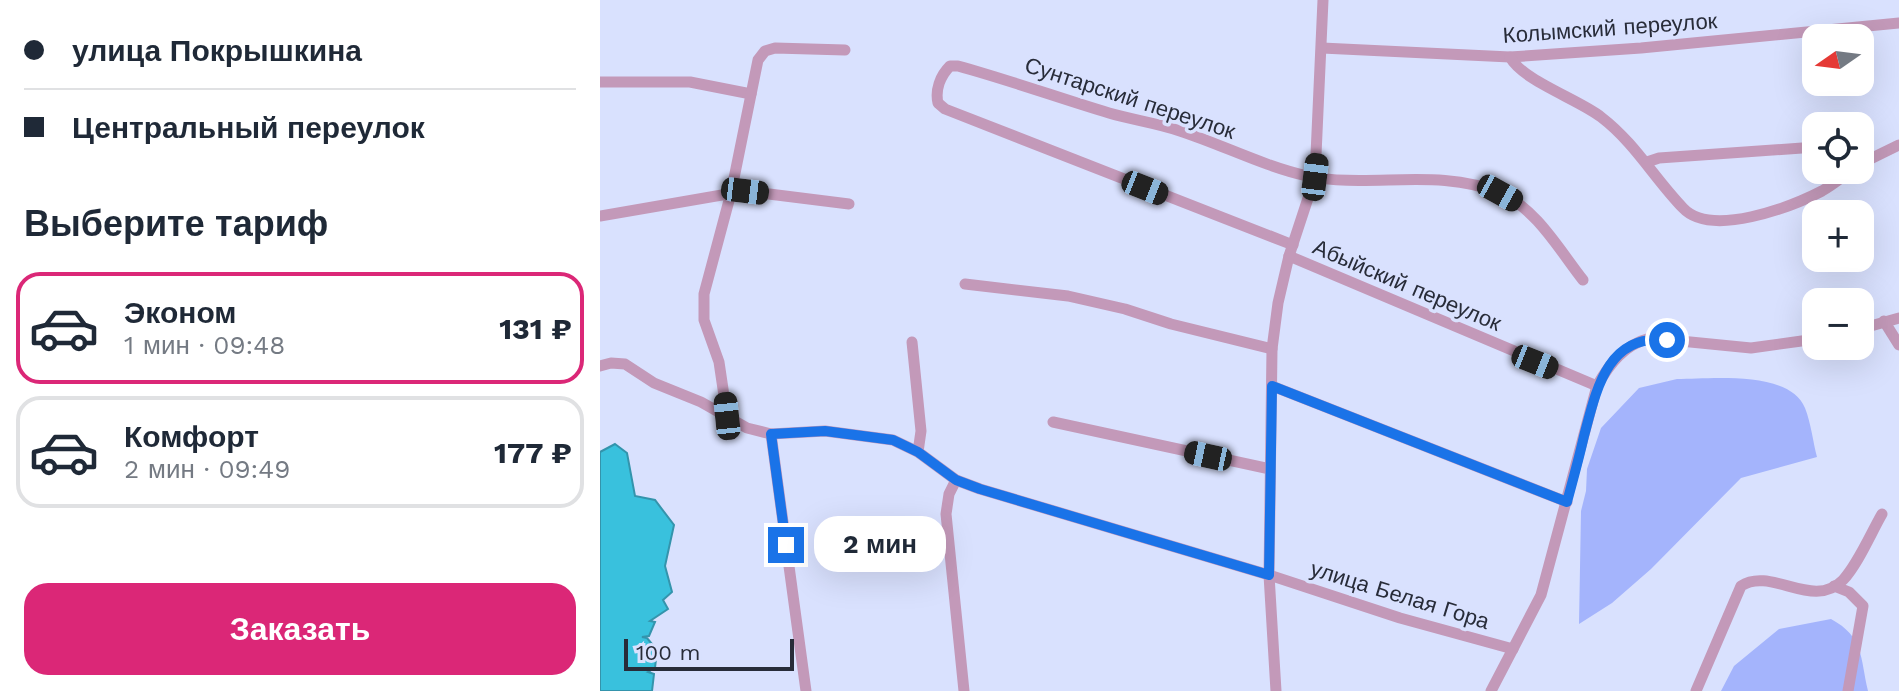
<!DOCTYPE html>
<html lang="ru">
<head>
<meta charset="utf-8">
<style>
	body { margin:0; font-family:"Work Sans",sans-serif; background:#f6f6f7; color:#1f2937; height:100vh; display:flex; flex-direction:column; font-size:30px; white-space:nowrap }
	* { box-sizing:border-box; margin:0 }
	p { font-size:26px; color:#747a83 }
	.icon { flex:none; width:44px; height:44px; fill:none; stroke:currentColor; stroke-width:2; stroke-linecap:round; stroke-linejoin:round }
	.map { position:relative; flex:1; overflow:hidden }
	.details { display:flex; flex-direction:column; background:#fff; width:600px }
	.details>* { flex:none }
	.top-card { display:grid; align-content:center; height:176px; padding:0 24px; background:#fff }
	.needle { width:52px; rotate:256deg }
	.controls { position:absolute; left:1202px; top:24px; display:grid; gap:16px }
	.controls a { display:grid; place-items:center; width:72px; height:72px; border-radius:16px; background:#fff; box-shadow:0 8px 32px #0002; font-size:40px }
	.scale { position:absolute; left:24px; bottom:20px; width:170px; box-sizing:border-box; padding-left:8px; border:4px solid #282c39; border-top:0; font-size:22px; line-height:28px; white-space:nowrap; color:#282c39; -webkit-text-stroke:6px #d9e1fe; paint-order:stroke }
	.end { position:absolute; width:36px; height:36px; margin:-18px; border:10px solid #1a73e8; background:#fff; box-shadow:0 0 0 4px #fff }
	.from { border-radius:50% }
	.bubble { position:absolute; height:56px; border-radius:24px; background:#fff; box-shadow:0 8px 32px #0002; font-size:26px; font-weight:700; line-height:56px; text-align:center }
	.car { position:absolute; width:24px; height:48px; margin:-24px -12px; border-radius:10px; box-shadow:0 0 6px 2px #0007; background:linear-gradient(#222 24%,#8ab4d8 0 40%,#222 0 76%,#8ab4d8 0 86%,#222 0) }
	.top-card b { display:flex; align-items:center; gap:28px; height:76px; font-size:30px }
	.top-card b+b { border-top:2px solid #e0e1e3 }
	.top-card i { width:20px; height:20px; background:#1f2937 }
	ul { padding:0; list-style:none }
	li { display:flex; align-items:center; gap:24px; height:112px; margin:0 16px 12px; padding:0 8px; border:4px solid #e0e1e3; border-radius:24px }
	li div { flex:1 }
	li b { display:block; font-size:30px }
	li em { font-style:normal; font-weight:700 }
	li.selected { border-color:#db2777 }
	li>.icon { width:72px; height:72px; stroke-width:1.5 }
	h2 { padding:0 24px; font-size:36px; line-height:96px }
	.action { display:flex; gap:16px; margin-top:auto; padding:16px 24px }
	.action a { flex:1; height:92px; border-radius:24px; background:#db2777; color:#fff; font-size:32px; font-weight:700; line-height:92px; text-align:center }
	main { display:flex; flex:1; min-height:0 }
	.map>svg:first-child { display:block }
</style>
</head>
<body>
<main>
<section class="details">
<div class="top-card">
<b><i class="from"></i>улица Покрышкина</b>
<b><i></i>Центральный переулок</b>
</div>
<h2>Выберите тариф</h2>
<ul>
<li class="selected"><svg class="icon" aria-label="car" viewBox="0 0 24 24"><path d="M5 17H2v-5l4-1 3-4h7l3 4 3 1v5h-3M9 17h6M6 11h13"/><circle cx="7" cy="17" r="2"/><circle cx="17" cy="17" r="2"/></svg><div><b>Эконом</b><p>1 мин · 09:48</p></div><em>131 ₽</em></li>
<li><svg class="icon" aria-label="car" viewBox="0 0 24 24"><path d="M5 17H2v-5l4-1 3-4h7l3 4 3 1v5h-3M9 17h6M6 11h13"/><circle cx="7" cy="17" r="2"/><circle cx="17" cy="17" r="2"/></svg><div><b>Комфорт</b><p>2 мин · 09:49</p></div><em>177 ₽</em></li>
</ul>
<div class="action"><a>Заказать</a></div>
</section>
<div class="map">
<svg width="1299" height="691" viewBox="0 0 1299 691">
	<rect width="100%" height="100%" fill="#d9e1fe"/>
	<g fill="#a4b4fc">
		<path d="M1077,379C1112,379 1189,370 1205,408C1211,423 1213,442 1217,457L1141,478L1051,569L1012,603L979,624L981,511L986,491L987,469L1001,428L1039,388Z"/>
		<path d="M1231,619C1264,637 1260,657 1268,691H1121L1134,666L1179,629Z"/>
	</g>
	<path fill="#39c1dd" stroke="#3494ac" stroke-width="2" d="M15,444L27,453L35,496L55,500L74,525L65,566L72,592L63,600L68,609L50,621L55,622L49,636L42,637L47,638L57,650L55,668L48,672L54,674L52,691H0V452Z"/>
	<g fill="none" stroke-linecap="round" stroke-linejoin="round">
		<g stroke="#c399b9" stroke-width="11">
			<path d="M722,48L910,57L1041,48L1299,23"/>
			<path d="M910,57C923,81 978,99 1001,117C1035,143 1054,178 1083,208C1111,238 1191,207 1222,191C1233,185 1242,177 1252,170"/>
			<path d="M0,82H90L151,94"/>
			<path d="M1047,162L1059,158L1216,147"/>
			<path d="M1260,164L1299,145"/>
			<path d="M0,216L145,191L249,204"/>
			<path d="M693,245L345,109L338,103C335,90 340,76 350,66H358C409,80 459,98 509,113C533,120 557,123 580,131C623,145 663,166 707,176C770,189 838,167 900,193C936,208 960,251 983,280"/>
			<path d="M689,256L997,386"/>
			<path d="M365,284L468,296L525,309L571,324L672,349"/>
			<path d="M1284,321L1299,345"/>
			<path d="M1260,329L1299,318"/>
			<path d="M312,342L321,431L318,452"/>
			<path d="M0,366L11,363L25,364L54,383L101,402L147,428L171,434L225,431L293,440L318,452L356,480L380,489L669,575L800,618L913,649"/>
			<path d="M672,386L967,502"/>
			<path d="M127,416L119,362L104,320V294L131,193L158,60L165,51L175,48L245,50"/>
			<path d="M453,422L670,469"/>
			<path d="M171,434L206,691"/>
			<path d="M356,480L349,494L346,514L364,691"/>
			<path d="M1234,586L1249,592L1263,606L1248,691"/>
			<path d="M676,691L669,575L672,349L678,303L689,256L715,177L723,0"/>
			<path d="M891,691L941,595L997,386C1010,363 1024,345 1050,338L1151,348L1216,339"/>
			<path d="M1096,691L1141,586C1171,566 1213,611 1243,580C1258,564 1271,533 1282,514"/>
		</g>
	</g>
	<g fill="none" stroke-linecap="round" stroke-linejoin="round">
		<path stroke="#1a73e8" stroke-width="10" d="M186,545L171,434L225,431L293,440L318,452L356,480L380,489L669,575L672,386L967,502C973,480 979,458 984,436C996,391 1007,333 1067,340"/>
	</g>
	<g text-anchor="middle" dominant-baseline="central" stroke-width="7" stroke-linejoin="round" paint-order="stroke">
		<g font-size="22" fill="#282c39" stroke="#d9e1fe">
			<text transform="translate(1010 28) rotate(-4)">Колымский переулок</text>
			<text transform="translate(530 98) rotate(18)">Сунтарский переулок</text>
			<text transform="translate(807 285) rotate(23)">Абыйский переулок</text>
			<text transform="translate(800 595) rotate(17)">улица Белая Гора</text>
		</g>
	</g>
</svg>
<div class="controls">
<a><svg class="needle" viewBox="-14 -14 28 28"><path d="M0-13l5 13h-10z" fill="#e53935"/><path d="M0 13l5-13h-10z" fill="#747a83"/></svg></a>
<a><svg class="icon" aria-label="locate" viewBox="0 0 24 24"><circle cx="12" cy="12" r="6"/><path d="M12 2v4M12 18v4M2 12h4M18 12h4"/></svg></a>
<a>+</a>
<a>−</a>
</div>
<div class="scale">100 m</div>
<i class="end from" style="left:1067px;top:340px"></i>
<i class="end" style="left:186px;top:545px"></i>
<div class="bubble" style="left:214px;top:516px;width:132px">2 мин</div>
<i class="car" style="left:715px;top:177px;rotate:7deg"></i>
<i class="car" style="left:545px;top:188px;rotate:112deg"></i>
<i class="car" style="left:145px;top:191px;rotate:97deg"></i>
<i class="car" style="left:900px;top:193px;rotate:119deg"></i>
<i class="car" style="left:935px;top:362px;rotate:112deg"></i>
<i class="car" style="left:127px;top:416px;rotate:354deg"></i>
<i class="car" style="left:608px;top:456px;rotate:282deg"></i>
</div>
</main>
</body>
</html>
